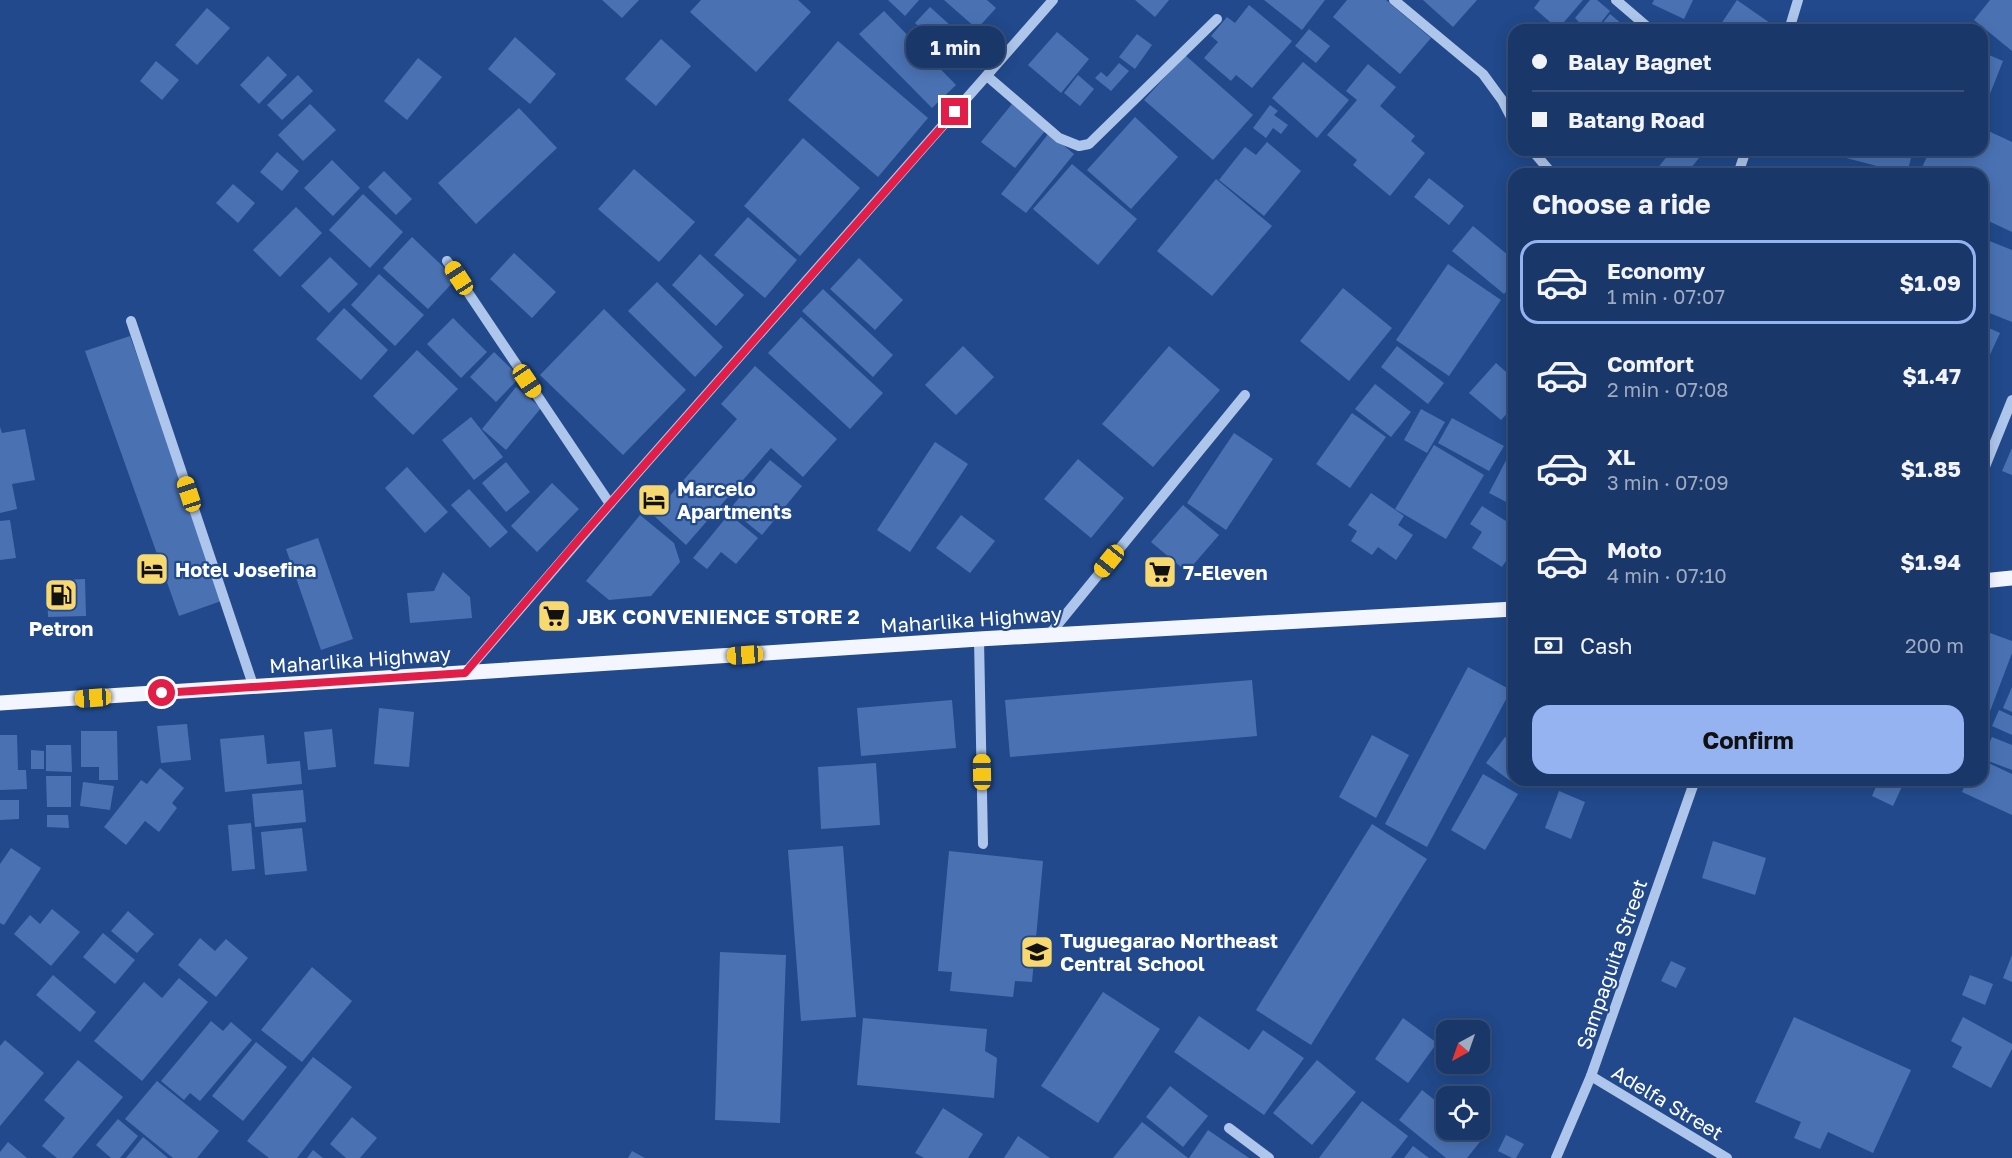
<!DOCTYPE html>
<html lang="en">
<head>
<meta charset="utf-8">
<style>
	body { margin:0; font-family:"Golos Text",sans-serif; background:#264271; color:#f1f3f6; height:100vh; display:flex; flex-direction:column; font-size:22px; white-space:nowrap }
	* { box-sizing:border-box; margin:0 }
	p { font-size:20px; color:#9facc0 }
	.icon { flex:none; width:33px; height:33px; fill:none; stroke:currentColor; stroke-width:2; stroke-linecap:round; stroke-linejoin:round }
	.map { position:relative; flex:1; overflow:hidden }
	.drawer { position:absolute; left:1508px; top:168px; width:480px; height:618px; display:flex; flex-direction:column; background:#193768; border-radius:18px; box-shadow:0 3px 15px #0003,0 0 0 2px #37517c }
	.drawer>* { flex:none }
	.banner { position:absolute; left:1508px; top:24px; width:480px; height:132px; border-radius:18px; box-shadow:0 3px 15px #0003,0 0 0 2px #37517c; display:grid; align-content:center; height:132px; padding:0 24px; background:#193768 }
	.needle { width:39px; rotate:220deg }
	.fabs { position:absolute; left:1436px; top:1020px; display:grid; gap:12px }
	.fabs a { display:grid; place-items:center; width:54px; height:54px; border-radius:12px; background:#193768; box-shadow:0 3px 15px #0003,0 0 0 2px #37517c; font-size:30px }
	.end { position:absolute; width:27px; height:27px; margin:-14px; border:8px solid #e11d48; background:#fff; box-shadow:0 0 0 3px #fff }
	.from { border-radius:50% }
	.bubble { position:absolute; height:42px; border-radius:18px; background:#193768; box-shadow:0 3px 15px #0003,0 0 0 2px #37517c; font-size:20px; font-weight:700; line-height:42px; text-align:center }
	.car { position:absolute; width:18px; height:36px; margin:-18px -9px; border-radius:8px; box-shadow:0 0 4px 2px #0007; background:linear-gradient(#f5c518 24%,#345 0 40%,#f5c518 0 76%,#345 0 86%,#f5c518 0) }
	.banner b { display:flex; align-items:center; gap:21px; height:57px; font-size:22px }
	.banner b+b { border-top:2px solid #37517c }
	.banner i { width:15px; height:15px; background:#f1f3f6 }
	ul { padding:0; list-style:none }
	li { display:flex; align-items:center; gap:18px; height:84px; margin:0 12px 9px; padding:0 12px; border:3px solid transparent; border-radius:18px }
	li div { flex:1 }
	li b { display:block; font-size:22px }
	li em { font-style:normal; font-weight:700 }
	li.current { border-color:#95b2f1 }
	li>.icon { width:54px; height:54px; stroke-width:1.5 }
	h2 { padding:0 24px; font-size:27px; line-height:72px }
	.pay { display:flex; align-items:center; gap:15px; height:66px; padding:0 24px; font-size:22px }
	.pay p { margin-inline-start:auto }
	.action { display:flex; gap:12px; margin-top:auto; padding:12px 24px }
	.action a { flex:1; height:69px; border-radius:18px; background:#95b2f1; color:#111; font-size:24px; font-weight:700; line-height:69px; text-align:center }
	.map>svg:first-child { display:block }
</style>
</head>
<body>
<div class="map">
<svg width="2012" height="1158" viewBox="0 0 2012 1158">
	<rect width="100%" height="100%" fill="#21498b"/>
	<g fill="#4a72b3">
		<path d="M602,0H639L622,18Z"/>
		<path d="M701,0H798L811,12L756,72L690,12Z"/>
		<path d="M888,0H919L905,16Z"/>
		<path d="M944,0H987L996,8L977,29Z"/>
		<path d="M1135,0H1169L1155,17Z"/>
		<path d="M1264,0H1325L1302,30Z"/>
		<path d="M1347,0H1386L1431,38L1400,74L1333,17Z"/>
		<path d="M1423,0H1477L1453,27Z"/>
		<path d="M1540,0H1583L1558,29L1534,8Z"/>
		<path d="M1590,0H1597L1610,11L1595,30H1574L1580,23L1575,18Z"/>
		<path d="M1654,0H1693L1684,19L1652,4Z"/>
		<path d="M1737,0L1780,30H1717Z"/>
		<path d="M1990,0H2012V51L1974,20Z"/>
		<path d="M1249,5L1292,41L1252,88L1236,75L1231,81L1204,58L1218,42L1211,36L1227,17L1235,23Z"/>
		<path d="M930,7L982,54L967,69L915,23Z"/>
		<path d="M207,8L230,28L197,65L175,45Z"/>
		<path d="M884,11L956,85L932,108L859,34Z"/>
		<path d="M1610,14L1629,30H1597Z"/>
		<path d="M1309,29L1330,46L1316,63L1295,46Z"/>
		<path d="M1057,32L1089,59L1061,93L1028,65Z"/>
		<path d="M1137,34L1152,45L1135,69L1119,57Z"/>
		<path d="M515,37L556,74L530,104L488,69Z"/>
		<path d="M661,39L691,66L656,106L625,79Z"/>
		<path d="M838,41L928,118L878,177L788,100Z"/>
		<path d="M1982,52L2003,61L1982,114Z"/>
		<path d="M1185,55L1253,115L1213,160L1144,100Z"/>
		<path d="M268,56L287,75L259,104L240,85Z"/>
		<path d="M418,58L442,77L407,120L384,101Z"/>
		<path d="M156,61L179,80L162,100L140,81Z"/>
		<path d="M1303,62L1349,100L1317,138L1272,98Z"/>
		<path d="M1119,63L1129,71L1111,91L1095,78L1101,72L1107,77Z"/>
		<path d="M1368,64L1396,87L1380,106L1415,136L1411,141L1425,153L1390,196L1353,165L1357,160L1327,135L1357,100L1346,91Z"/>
		<path d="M298,75L313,91L282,120L267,105Z"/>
		<path d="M1078,75L1094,89L1080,106L1064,93Z"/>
		<path d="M310,104L336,130L303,161L278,135Z"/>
		<path d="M1012,104L1045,131L1015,168L981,142Z"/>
		<path d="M1270,105L1278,111L1274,115L1288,125L1281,134L1273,128L1266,138L1253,128Z"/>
		<path d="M519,108L557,148L476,224L438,183Z"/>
		<path d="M1135,117L1178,157L1131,209L1087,170Z"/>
		<path d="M1982,128L2012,142V232L1982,218V174H1919L1930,150H1982Z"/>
		<path d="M1049,133L1074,154L1026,213L1001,194Z"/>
		<path d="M803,138L860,188L800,256L744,206Z"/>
		<path d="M1267,142L1301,171L1264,216L1219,180L1245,147L1256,155Z"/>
		<path d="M1672,150H1689L1699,158L1686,174H1653Z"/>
		<path d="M1816,150H1913L1907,174Z"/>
		<path d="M277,152L299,171L282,191L260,172Z"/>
		<path d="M332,160L360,188L333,216L304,188Z"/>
		<path d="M1072,164L1137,219L1098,265L1033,209Z"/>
		<path d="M1841,168L1860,173V174H1840Z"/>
		<path d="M634,169L695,222L659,262L598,209Z"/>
		<path d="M384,171L412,199L396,215L368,187Z"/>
		<path d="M1429,178L1464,206L1449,225L1414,197Z"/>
		<path d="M1216,179L1272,226L1212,296L1157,251Z"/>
		<path d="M233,184L255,203L238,223L216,203Z"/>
		<path d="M363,194L403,232L370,268L329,230Z"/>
		<path d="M296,207L322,233L280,277L253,250Z"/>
		<path d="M748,217L797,260L765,298L714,255Z"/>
		<path d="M1473,226L1514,260V283L1504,294L1452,251Z"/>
		<path d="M412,237L456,279L428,309L383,268Z"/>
		<path d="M1982,238L2012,250V322L1982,310Z"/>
		<path d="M514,253L556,292L532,318L490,279Z"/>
		<path d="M700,254L744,295L716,326L672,285Z"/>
		<path d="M330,257L358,284L329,313L301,286Z"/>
		<path d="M859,258L903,300L875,330L830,289Z"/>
		<path d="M1448,264L1501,300L1449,376L1396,340Z"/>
		<path d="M379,274L424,315L395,346L351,305Z"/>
		<path d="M657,282L723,347L695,377L628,311Z"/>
		<path d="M1343,288L1392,328L1349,381L1300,341Z"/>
		<path d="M823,289L893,355L873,377L802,311Z"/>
		<path d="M344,308L388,350L361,380L316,339Z"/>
		<path d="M604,309L686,390L623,455L540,375Z"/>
		<path d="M801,317L883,393L850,429L768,353Z"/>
		<path d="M453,318L487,352L461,378L427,344Z"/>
		<path d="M1982,325L2000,333L1982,372Z"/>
		<path d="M130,336L224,600L179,616L85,351Z"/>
		<path d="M963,346L994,377L956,415L925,385Z"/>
		<path d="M1169,346L1220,390L1153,467L1102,424Z"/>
		<path d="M1397,346L1444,383L1428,404L1381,367Z"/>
		<path d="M417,350L458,389L413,435L373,396Z"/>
		<path d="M494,352L520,377L496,402L470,377Z"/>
		<path d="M1496,363L1514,379V406L1501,420L1469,393Z"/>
		<path d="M755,366L837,439L803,477L771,448L686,545L653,515L737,419L721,404Z"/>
		<path d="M1375,384L1411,412L1391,437L1355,409Z"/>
		<path d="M516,387L541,408L506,450L482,429Z"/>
		<path d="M1421,409L1445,422L1427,453L1404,440Z"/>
		<path d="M1352,413L1386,437L1350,488L1316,464Z"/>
		<path d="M471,417L503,457L474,480L442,440Z"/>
		<path d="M1452,418L1504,446L1489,471L1438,443Z"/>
		<path d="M0,427L2,433L25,429L35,480L12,484L17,509L0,513Z"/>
		<path d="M1234,433L1273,459L1226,530L1187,503Z"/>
		<path d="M935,442L968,464L910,552L877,530Z"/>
		<path d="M1434,445L1484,475L1446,539L1395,509Z"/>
		<path d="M1514,445V506L1489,493Z"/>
		<path d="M2012,448V475L2002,471Z"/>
		<path d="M1078,459L1124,498L1091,538L1044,499Z"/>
		<path d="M770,460L802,486L762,535L730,509Z"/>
		<path d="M506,462L530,492L506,512L482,483Z"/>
		<path d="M407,467L448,512L425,533L385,488Z"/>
		<path d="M552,483L579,509L537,552L511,526Z"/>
		<path d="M469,489L508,532L490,548L451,505Z"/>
		<path d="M1371,493L1404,516L1398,525L1413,535L1396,560L1378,547L1372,555L1351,541L1357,531L1348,525Z"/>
		<path d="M1183,505L1219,535L1187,572L1151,542Z"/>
		<path d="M1482,506L1514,526V549L1502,567L1472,548L1482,532L1470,524Z"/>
		<path d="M729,514L758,538L736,564L721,552L707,569L693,558Z"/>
		<path d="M640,515L674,543L680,562L651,596L609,600L586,581Z"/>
		<path d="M961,515L995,541L970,573L936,548Z"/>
		<path d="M10,520L16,558L0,560V521Z"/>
		<path d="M318,538L353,639L321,650L286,549Z"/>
		<path d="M443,572L470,597L472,618L410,623L407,593L434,591Z"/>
		<path d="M85,579L86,616L48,617L47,581Z"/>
		<path d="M1982,630L2012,641V653L1989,714L1982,712Z"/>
		<path d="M1468,667L1511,690L1427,847L1385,824Z"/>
		<path d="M1252,680L1257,736L1010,757L1005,700Z"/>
		<path d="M2012,687V712L2003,708Z"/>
		<path d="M952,700L956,748L861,756L857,708Z"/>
		<path d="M379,708L414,712L409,767L374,764Z"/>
		<path d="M1999,710L2012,716V735L1992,726Z"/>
		<path d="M187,724L191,760L161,763L157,726Z"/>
		<path d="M332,729L336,767L308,770L304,732Z"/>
		<path d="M81,731H117L118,780H99V767H81Z"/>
		<path d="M0,735H17L18,770H26L27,789L0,790Z"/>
		<path d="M264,735L267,764L300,761L302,784L225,792L220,739Z"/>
		<path d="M1372,735L1409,755L1376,818L1339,797Z"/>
		<path d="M1505,737L1514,743V780H1520L1516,785L1486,763Z"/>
		<path d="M1992,737L2012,745V770L1983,759Z"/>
		<path d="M46,745H71L72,772L46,771Z"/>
		<path d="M31,750L44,751V769H31Z"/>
		<path d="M1982,760L2012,774V815L1962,792L1967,780H1982Z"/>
		<path d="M876,763L880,825L821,829L818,767Z"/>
		<path d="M160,768L184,788L172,803L177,808L159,832L145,821L126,845L104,827L141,780L147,784Z"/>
		<path d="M1483,774L1518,794L1485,850L1451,830Z"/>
		<path d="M46,776H71V807H47Z"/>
		<path d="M1879,780H1905L1893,806L1872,796Z"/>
		<path d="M83,782L114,786L110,810L80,806Z"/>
		<path d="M303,790L306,822L255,827L252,794Z"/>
		<path d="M1559,791L1585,802L1571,839L1545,828Z"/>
		<path d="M0,800H19V819L0,820Z"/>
		<path d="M47,815H68L69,828L47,827Z"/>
		<path d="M251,823L255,869L232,871L228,825Z"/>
		<path d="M1372,824L1427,859L1311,1045L1256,1010Z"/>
		<path d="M302,828L307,871L265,875L261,832Z"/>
		<path d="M1713,841L1766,858L1755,895L1702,878Z"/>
		<path d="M843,846L856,1017L801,1021L788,850Z"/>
		<path d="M11,848L41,868L4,925L0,923V864Z"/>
		<path d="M949,851L1043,861L1032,982L1015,981L1013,997L950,991L952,972L938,971Z"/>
		<path d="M52,909L80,932L51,966L14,934L30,915L40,924Z"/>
		<path d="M128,911L154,934L137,953L111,931Z"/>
		<path d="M103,933L135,960L115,984L83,957Z"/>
		<path d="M200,938L215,951L226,939L248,958L216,997L178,965Z"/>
		<path d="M720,952L786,955L780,1123L715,1120Z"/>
		<path d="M2012,955V982L2003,978Z"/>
		<path d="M1671,961L1686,968L1676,988L1661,981Z"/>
		<path d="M312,967L352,1001L302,1062L261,1030Z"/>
		<path d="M53,975L96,1012L80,1032L36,995Z"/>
		<path d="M1970,975L1993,984L1985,1005L1962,995Z"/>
		<path d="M179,978L208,1002L142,1081L94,1041L144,982L162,998Z"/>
		<path d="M1103,992L1160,1029L1098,1123L1041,1086Z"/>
		<path d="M1199,1016L1249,1050L1263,1030L1304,1058L1264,1115L1174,1052Z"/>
		<path d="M1794,1017L1911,1070L1873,1153L1828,1132L1820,1149L1794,1138L1801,1122L1755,1102Z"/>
		<path d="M1963,1017L2012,1044V1049L1991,1088L1952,1067L1962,1047L1951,1041Z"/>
		<path d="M863,1018L987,1029L985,1051L997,1058L994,1098L857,1085Z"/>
		<path d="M1403,1018L1437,1043L1408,1083L1375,1059Z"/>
		<path d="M211,1021L223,1031L231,1022L252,1040L200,1101L190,1093L184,1100L161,1081Z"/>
		<path d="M5,1040L44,1073L0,1126V1046Z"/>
		<path d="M256,1042L287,1067L243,1121L212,1096Z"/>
		<path d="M313,1057L352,1087L297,1158H269L247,1141Z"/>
		<path d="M78,1060L123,1097L72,1158H57L42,1146L65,1118L44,1100Z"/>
		<path d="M1317,1060L1356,1092L1312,1145L1273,1113Z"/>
		<path d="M157,1081L219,1131L197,1158H173L125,1119Z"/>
		<path d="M1170,1086L1208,1116L1183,1147L1146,1117Z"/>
		<path d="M1422,1090L1446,1109V1130H1472L1483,1138L1467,1158H1446L1399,1120Z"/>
		<path d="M1362,1101L1408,1136L1391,1158H1319Z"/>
		<path d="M943,1108L983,1134L968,1158H924L915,1153Z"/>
		<path d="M352,1117L377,1138L360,1158H346L330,1144Z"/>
		<path d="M118,1119L138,1136L120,1158H111L96,1145Z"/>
		<path d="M1142,1122L1188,1158H1113Z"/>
		<path d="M1208,1130L1249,1158H1189Z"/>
		<path d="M1506,1135L1524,1144L1516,1158H1512L1498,1151Z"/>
		<path d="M1018,1136L1050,1158H1004Z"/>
		<path d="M143,1137L168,1158H126Z"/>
		<path d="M8,1142L27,1158H0V1152Z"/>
		<path d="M1413,1146L1429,1158H1404Z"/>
		<path d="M313,1150L323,1158H307Z"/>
		<path d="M632,1151L645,1158H628Z"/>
	</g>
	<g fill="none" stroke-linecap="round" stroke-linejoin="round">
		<g stroke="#aec6eb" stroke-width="10">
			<path d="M1394,0L1483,74L1502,100L1514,123"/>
			<path d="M1616,0L1651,30"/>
			<path d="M1789,30L1798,0"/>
			<path d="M987,76L1059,138L1079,146L1089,144L1217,19"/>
			<path d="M1532,150L1548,169"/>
			<path d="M1738,174L1746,150"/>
			<path d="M447,261L610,504"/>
			<path d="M131,321L254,688"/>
			<path d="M1982,474L2012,400"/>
			<path d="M1049,635L1245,395"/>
			<path d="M979,639L983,844"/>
			<path d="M465,673L610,504L1053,0"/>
			<path d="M1591,1076L1727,1158"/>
			<path d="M1229,1128L1269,1158"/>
			<path d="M1556,1158L1591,1076L1695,780"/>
		</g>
		<g stroke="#f3f6fe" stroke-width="15">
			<path d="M1982,581L2012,578"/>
			<path d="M0,703L979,639L1514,609"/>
		</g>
	</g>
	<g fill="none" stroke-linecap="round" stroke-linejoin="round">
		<path stroke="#e11d48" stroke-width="8" d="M162,693L465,673L581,537L955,112"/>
	</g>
	<defs>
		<symbol id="hotel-square" viewBox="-11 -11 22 22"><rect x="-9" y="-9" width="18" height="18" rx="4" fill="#f8d96f" stroke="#21498b"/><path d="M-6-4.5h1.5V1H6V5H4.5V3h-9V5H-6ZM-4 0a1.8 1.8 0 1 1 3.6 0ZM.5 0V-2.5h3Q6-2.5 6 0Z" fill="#111"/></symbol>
		<symbol id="supermarket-square" viewBox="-11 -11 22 22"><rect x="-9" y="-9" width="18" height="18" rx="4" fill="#f8d96f" stroke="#21498b"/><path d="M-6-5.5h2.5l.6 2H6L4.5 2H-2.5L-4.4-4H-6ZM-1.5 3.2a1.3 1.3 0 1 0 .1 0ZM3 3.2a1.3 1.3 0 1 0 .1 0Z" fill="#111"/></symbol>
		<symbol id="fuel-square" viewBox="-11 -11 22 22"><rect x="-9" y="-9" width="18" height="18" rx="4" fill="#f8d96f" stroke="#21498b"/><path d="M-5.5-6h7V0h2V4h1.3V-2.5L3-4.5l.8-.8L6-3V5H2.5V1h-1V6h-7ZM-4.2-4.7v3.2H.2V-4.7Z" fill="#111"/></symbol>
		<symbol id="school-square" viewBox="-11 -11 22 22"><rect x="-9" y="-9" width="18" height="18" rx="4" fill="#f8d96f" stroke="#21498b"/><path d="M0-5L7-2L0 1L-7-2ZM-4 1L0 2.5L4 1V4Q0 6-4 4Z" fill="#111"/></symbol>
	</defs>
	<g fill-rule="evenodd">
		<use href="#hotel-square" x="635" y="481" width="38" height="38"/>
		<use href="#hotel-square" x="133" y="550" width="38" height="38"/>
		<use href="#supermarket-square" x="1141" y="553" width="38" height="38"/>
		<use href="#fuel-square" x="42" y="576" width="38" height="38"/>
		<use href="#supermarket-square" x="535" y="597" width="38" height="38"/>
		<use href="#school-square" x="1018" y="933" width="38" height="38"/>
	</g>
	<g text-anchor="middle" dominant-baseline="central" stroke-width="4.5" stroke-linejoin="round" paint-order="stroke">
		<g font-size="20" font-weight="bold" fill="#fff" stroke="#21498b" text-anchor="start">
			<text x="677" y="488">Marcelo<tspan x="677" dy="23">Apartments</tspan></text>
			<text x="175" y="569">Hotel Josefina</text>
			<text x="1183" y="572">7-Eleven</text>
			<text x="577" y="616">JBK CONVENIENCE STORE 2</text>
			<text x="61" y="628" text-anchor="middle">Petron</text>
			<text x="1060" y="940">Tuguegarao Northeast<tspan x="1060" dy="23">Central School</tspan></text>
		</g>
		<g font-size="20" fill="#fff" stroke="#21498b">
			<text transform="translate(971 619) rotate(-4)">Maharlika Highway</text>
			<text transform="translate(360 659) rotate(-4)">Maharlika Highway</text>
			<text transform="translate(1611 964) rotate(-71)">Sampaguita Street</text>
			<text transform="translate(1668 1102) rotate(31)">Adelfa Street</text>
		</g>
	</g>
</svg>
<div class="fabs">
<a><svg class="needle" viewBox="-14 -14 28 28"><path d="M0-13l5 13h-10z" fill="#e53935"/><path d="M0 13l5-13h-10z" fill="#9facc0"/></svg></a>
<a><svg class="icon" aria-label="locate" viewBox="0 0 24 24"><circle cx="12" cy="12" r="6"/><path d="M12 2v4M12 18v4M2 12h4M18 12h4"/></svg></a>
</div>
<i class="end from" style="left:162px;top:693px"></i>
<i class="end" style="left:955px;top:112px"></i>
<div class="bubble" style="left:906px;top:26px;width:99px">1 min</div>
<i class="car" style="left:459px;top:278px;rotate:327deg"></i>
<i class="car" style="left:527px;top:381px;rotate:146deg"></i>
<i class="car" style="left:189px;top:494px;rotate:342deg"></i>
<i class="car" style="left:1109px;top:561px;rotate:219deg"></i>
<i class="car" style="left:745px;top:655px;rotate:266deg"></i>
<i class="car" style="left:93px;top:698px;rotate:266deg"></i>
<i class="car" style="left:982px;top:772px;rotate:359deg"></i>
<div class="banner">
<b><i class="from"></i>Balay Bagnet</b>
<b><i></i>Batang Road</b>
</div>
<section class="drawer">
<h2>Choose a ride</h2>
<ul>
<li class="current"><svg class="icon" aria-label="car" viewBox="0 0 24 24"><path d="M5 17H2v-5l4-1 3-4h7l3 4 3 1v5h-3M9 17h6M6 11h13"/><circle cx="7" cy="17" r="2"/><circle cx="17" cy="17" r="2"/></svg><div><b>Economy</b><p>1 min · 07:07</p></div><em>$1.09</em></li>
<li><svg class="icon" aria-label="car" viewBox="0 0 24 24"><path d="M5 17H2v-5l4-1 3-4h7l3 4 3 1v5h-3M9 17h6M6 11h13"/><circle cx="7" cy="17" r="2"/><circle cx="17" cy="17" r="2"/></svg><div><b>Comfort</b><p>2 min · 07:08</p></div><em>$1.47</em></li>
<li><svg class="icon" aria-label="car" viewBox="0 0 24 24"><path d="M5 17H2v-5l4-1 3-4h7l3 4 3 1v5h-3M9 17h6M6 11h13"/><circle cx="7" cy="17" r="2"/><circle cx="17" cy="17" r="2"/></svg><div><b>XL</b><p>3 min · 07:09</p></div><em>$1.85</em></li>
<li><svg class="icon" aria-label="car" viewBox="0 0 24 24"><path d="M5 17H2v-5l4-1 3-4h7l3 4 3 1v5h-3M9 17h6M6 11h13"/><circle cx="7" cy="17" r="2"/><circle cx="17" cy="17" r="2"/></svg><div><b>Moto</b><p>4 min · 07:10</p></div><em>$1.94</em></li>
</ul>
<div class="pay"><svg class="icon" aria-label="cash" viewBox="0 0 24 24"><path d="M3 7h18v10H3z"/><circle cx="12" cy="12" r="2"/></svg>Cash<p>200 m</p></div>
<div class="action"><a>Confirm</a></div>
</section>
</div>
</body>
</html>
